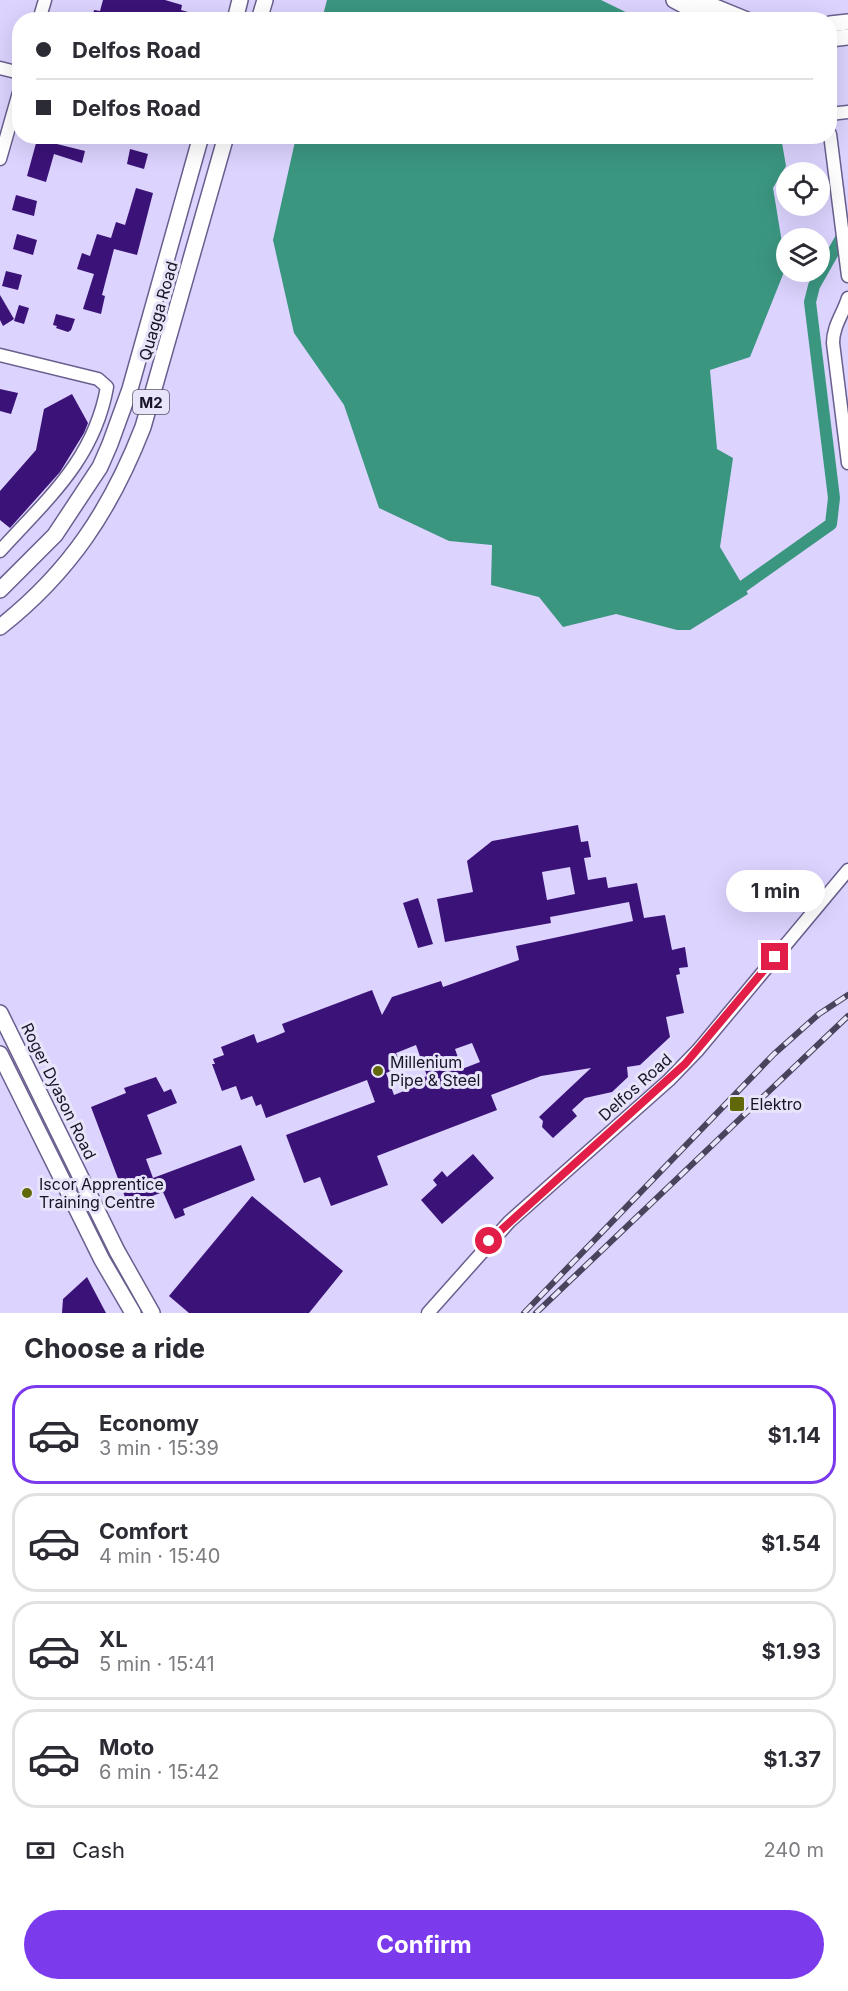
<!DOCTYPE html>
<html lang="en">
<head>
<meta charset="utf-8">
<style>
	body { margin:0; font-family:Inter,sans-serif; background:#f2f2f3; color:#2b2b33; height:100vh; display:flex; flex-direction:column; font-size:22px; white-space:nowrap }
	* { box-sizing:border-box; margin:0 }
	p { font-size:20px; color:#7c7c81 }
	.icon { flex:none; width:33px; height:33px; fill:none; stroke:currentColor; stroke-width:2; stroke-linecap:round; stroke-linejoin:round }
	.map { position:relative; height:1313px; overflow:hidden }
	.drawer { display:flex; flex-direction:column; background:#fff; flex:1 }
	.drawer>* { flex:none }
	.guide { position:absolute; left:12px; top:12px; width:825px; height:132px; border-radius:24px; box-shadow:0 6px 24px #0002; display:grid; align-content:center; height:132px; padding:0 24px; background:#fff }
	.controls { position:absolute; left:776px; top:162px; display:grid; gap:12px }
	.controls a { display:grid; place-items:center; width:54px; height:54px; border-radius:50%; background:#fff; box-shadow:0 6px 24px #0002; font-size:30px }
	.end { position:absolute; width:27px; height:27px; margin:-14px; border:8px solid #e11d48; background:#fff; box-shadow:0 0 0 3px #fff }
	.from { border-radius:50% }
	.bubble { position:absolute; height:42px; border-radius:21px; background:#fff; box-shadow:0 6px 24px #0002; font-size:20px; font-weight:700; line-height:42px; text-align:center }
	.guide b { display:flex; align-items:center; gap:21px; height:57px; font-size:22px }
	.guide b+b { border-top:2px solid #e1e1e2 }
	.guide i { width:15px; height:15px; background:#2b2b33 }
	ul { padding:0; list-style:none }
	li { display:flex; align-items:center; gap:18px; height:99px; margin:0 12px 9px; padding:0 12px; border:3px solid #e1e1e2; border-radius:24px }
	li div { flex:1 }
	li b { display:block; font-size:22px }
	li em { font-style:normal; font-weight:700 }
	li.current { border-color:#7c3aed }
	li>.icon { width:54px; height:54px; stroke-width:1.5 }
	h2 { padding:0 24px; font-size:27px; line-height:72px }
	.pay { display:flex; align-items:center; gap:15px; height:66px; padding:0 24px; font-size:22px }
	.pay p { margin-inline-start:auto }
	.button { display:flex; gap:12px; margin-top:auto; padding:12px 24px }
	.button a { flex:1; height:69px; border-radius:36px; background:#7c3aed; color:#fff; font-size:24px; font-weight:700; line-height:69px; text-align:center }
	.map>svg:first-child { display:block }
</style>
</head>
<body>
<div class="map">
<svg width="848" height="1313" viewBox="0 0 848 1313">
	<rect width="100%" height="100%" fill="#dcd3fe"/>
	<g fill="#3b9680">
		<path d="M327,0H601L640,19H322Z"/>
		<path d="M296,137H781L786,166L773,188L786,267L750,357L710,370L717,449L733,458L720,547L748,594L690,630H677L616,614L563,627L539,597L491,585L492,545L449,541L379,508L344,405L294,333L273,240Z"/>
	</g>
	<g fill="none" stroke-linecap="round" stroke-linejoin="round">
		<path stroke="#3b9680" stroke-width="12" d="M742,587L831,524L834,498L810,302L814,286L848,226"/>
	</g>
	<g fill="#3b1277" fill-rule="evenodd">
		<path d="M103,0H165L182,5L181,10L205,17L204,20H167L157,17L156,20H145L129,15L128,20H92L94,10L100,11Z"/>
		<path d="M38,136H51L49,142L85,151L82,163L54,154L46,182L27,176Z"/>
		<path d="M130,149L148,154L144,169L127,164Z"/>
		<path d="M136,188L153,193L137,255L114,249L102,295L105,296L101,314L83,309L94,274L77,269L82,253L90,256L97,234L111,238L116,222L125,225Z"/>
		<path d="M16,195L37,201L34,216L12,210Z"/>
		<path d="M17,234L37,240L33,255L13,249Z"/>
		<path d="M6,271L22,275L18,290L2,286Z"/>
		<path d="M0,295L14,319L3,326L0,320Z"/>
		<path d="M19,305L29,308L24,324L14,321Z"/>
		<path d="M56,314L75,319L71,330L68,332L56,328L57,326L53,325Z"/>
		<path d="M0,389L18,393L11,414L0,411Z"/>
		<path d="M72,394L88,423L84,433L60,472L10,528L0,520V491L36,450L44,409Z"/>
		<path d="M578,825L581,842L588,841L591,857L584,858L588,880L606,877L608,888L637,883L644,918L665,915L672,950L685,947L688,967L679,968L680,974L676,975L684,1013L666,1017L670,1037L640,1065L627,1067L628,1077L612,1092L585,1098L572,1110L577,1116L553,1138L542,1127L543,1121L539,1117L591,1068L541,1076L491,1095L497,1110L377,1156L388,1185L331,1206L320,1177L304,1183L286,1135L375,1102L367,1080L266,1118L261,1104L256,1106L252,1096L241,1100L236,1086L222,1091L212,1064H215L213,1059L224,1055L221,1047L254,1034L257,1043L273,1037L285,1032L282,1024L372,990L382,1015L392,997L441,981L443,987L519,960L516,946L633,921L629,902L550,917L551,923L445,942L437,899L473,892L467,861L492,841ZM570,867L575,894L547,900L542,872ZM472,1043L480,1062L462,1069L455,1049ZM416,1045L427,1076L412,1082L414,1087L394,1095L386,1073L402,1067L396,1053Z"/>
		<path d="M418,898L433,944L418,948L403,903Z"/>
		<path d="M156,1077L164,1092L171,1089L177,1103L147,1115L162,1154L146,1159L153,1178L241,1145L255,1180L183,1209L185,1215L175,1219L163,1192L128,1205L91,1107L126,1093L124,1088Z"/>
		<path d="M473,1154L494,1178L442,1224L421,1200L437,1185L433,1180L442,1171L447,1177Z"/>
		<path d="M252,1196L343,1271L309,1313H189L169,1296Z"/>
		<path d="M87,1277L106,1313H62L63,1299Z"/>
	</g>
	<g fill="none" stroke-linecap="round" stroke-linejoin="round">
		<defs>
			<g id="minor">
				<path d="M39,20L45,0"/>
				<path d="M0,68L20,73"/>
				<path d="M830,114L848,112"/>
				<path d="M830,134L848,276"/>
				<path d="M0,159L20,89"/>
				<path d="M848,298C843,314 833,326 833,343L848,463"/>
				<path d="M0,355L98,379L107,387C94,460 47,499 0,551"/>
				<path d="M428,1313L509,1222L669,1080L698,1050L848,870"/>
			</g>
			<g id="major">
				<path d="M674,0L712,20"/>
				<path d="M698,0L747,20"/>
				<path d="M235,20L240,0"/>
				<path d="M259,20L265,0"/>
				<path d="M830,24L848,22"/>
				<path d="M830,39L848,37"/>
				<path d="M0,590L55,535L100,467L110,444L130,389L201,136"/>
				<path d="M0,627C70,572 111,509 143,427L226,136"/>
				<path d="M0,1013L117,1251L152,1313"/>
				<path d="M0,1054L102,1260L133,1313"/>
			</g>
		</defs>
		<use href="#minor" stroke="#6a5f8e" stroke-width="15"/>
		<use href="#major" stroke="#6a5f8e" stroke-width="18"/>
		<use href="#minor" stroke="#fff" stroke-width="12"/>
		<use href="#major" stroke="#fff" stroke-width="15"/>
		<defs>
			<g id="rail">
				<path d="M524,1313L774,1054L819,1014L848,995"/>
				<path d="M536,1313L848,1016"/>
			</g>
		</defs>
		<use href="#rail" stroke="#49445c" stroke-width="6"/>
		<use href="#rail" stroke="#e8e4fa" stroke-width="4" stroke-dasharray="11" stroke-linecap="butt"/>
	</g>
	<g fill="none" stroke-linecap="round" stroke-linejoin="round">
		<path stroke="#e11d48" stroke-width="8" d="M489,1241L685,1064L775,957"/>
	</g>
	<g fill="#616809" stroke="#e8e4fa" stroke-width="2">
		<circle cx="378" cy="1071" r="6"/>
		<rect x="729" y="1096" width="16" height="16" rx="3"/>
		<circle cx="27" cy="1193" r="6"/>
	</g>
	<g text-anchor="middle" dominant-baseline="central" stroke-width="6" stroke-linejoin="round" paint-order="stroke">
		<rect fill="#e8e4fa" stroke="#565266" stroke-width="1.5" x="133" y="390" width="36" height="24" rx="4.5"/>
		<g font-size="15" font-weight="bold" fill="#181426">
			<text x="151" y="402">M2</text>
		</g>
		<g font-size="16" fill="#181426" stroke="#e8e4fa">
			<text transform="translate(158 311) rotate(-74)">Quagga Road</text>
			<text transform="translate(635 1087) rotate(-42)">Delfos Road</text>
			<text transform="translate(59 1091) rotate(64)">Roger Dyason Road</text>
		</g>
		<g font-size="16" fill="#181426" stroke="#e8e4fa" text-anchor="start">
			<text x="390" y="1062">Millenium<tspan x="390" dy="18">Pipe &amp; Steel</tspan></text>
			<text x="750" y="1104">Elektro</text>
			<text x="39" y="1184">Iscor Apprentice<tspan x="39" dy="18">Training Centre</tspan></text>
		</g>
	</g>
</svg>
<div class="controls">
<a><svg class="icon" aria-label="locate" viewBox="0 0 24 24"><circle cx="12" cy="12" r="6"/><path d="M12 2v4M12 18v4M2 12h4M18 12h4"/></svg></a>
<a><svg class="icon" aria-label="layers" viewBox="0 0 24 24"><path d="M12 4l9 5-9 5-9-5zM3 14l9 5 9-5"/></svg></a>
</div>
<i class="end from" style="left:489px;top:1241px"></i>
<i class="end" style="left:775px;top:957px"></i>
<div class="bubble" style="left:726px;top:870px;width:99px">1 min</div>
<div class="guide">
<b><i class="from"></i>Delfos Road</b>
<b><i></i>Delfos Road</b>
</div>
</div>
<section class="drawer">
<h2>Choose a ride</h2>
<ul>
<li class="current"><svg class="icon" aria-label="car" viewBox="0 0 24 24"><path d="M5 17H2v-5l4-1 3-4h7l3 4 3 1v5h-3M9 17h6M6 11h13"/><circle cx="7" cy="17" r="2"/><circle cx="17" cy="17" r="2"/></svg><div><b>Economy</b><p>3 min · 15:39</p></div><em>$1.14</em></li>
<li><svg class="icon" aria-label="car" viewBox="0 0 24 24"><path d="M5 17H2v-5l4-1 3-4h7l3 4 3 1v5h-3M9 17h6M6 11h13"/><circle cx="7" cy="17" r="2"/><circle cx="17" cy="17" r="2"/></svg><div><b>Comfort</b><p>4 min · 15:40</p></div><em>$1.54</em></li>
<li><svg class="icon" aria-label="car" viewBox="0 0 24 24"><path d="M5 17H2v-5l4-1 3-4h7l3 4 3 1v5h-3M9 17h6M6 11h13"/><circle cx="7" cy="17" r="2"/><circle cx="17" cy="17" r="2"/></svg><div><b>XL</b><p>5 min · 15:41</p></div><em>$1.93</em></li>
<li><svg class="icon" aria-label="car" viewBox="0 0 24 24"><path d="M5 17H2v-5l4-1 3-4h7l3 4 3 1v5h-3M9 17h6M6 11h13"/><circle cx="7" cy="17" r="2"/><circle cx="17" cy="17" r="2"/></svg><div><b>Moto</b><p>6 min · 15:42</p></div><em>$1.37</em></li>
</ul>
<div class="pay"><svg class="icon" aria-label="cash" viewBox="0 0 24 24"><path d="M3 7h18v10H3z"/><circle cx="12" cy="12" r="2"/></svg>Cash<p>240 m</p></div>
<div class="button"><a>Confirm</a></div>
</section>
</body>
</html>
